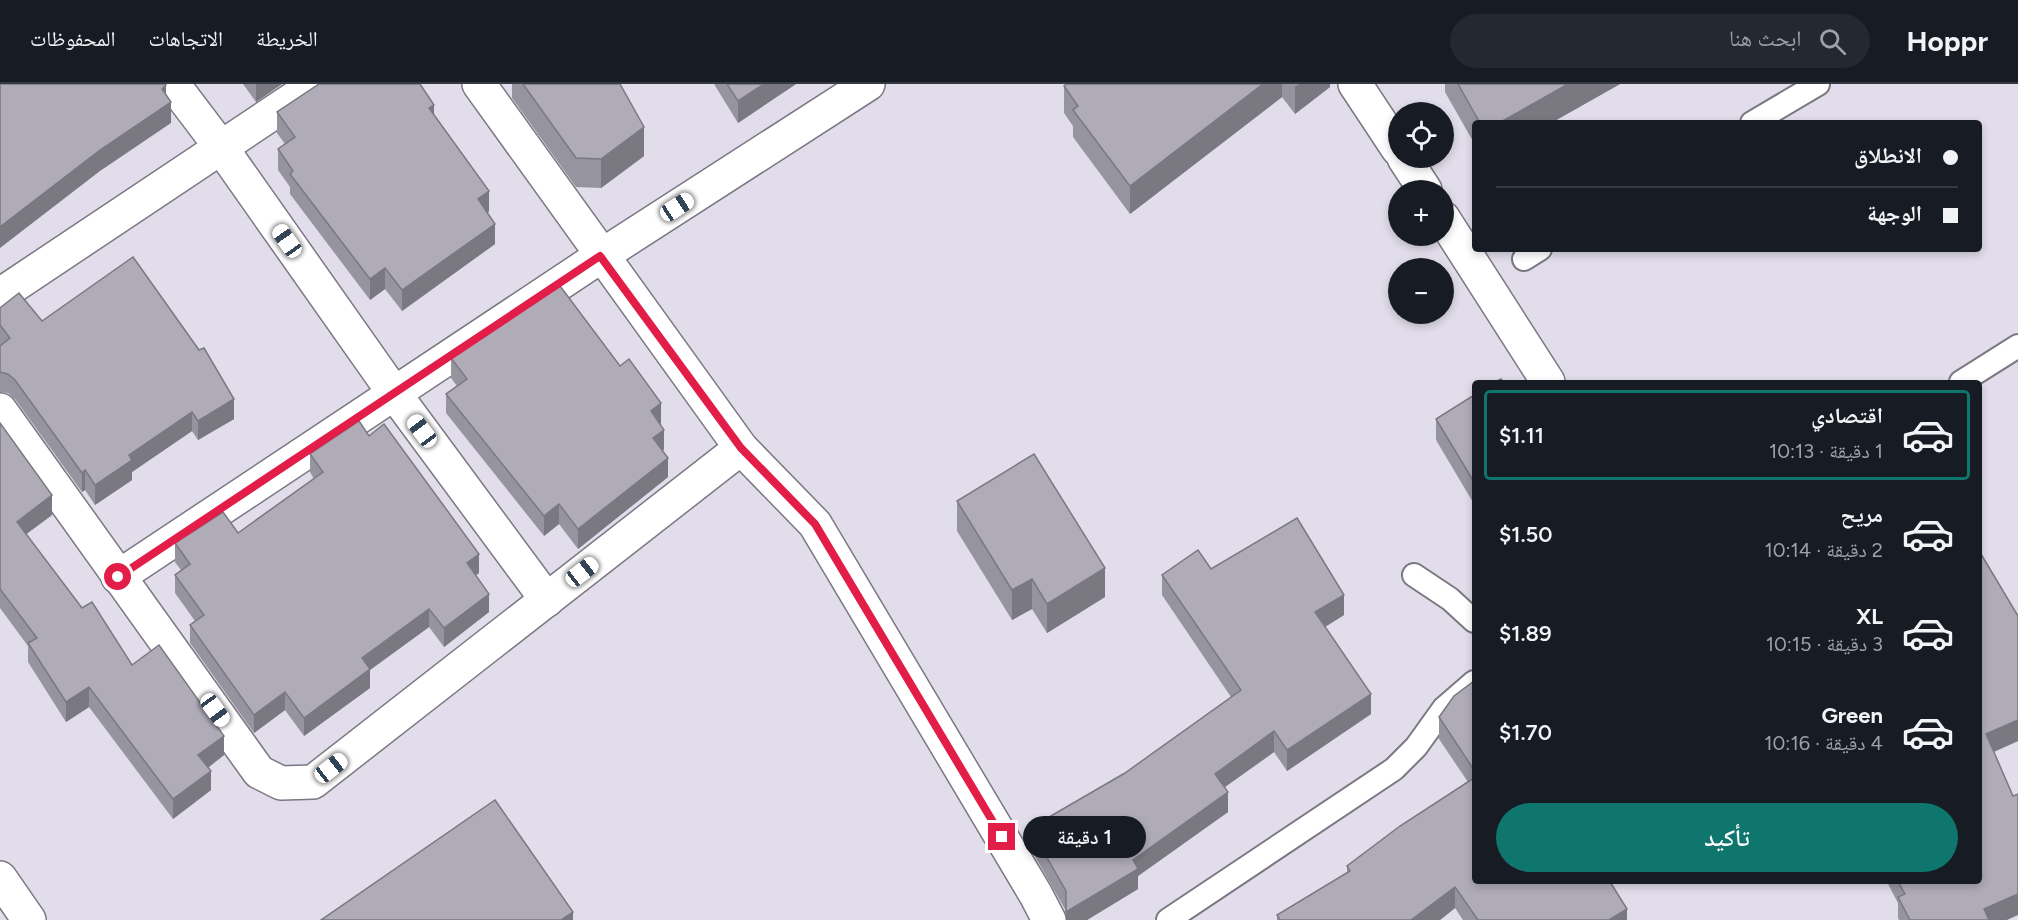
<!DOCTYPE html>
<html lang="ar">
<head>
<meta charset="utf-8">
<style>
	body { margin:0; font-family:Figtree,"Noto Naskh Arabic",sans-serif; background:#242831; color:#f1f3f6; direction:rtl; height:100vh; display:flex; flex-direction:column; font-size:22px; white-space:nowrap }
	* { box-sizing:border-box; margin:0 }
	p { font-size:20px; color:#9ea1a6 }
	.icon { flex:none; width:33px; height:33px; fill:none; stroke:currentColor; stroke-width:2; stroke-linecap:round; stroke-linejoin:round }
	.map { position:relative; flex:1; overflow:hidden; direction:ltr }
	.drawer { position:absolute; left:1472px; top:296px; width:510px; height:504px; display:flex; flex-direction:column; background:#171b24; border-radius:6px; box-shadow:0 3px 9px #0003; direction:rtl }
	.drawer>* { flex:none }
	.banner { position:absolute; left:1472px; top:36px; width:510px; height:132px; border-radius:6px; box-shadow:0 3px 9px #0003; direction:rtl; display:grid; align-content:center; height:132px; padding:0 24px; background:#171b24 }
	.fabs { position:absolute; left:1388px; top:18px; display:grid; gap:12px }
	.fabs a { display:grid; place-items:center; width:66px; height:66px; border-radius:50%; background:#171b24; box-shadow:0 3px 9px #0003; font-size:30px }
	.end { position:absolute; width:27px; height:27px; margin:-14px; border:8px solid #e11d48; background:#fff; box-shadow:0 0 0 3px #fff }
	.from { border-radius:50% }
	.bubble { position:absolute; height:42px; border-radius:21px; background:#171b24; box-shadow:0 3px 9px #0003; font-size:20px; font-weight:600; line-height:42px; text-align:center; direction:rtl }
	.car { position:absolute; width:18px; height:36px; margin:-18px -9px; border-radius:8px; box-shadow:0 0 4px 2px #0007; background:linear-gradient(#fff 24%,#345 0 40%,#fff 0 76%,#345 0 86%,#fff 0) }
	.banner b { display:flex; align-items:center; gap:21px; height:57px; font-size:22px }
	.banner b+b { border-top:2px solid #363941 }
	.banner i { width:15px; height:15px; background:#f1f3f6 }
	ul { padding:10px 0 0; list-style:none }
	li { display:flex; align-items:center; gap:18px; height:90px; margin:0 12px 9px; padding:0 12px; border:3px solid transparent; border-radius:6px }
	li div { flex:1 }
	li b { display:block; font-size:22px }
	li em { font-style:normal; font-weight:600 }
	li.current { border-color:#0f766e }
	li>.icon { width:54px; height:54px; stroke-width:1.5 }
	.action { display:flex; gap:12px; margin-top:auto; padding:12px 24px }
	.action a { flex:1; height:69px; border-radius:36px; background:#0f766e; color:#fff; font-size:24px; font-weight:600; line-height:69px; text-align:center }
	header { display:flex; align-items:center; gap:36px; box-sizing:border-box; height:84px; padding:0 30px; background:#171b24; border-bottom:2px solid #363941 }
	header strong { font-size:28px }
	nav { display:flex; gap:33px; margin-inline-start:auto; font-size:21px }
	.search { width:420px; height:54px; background:#242831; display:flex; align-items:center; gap:15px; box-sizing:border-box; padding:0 21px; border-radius:33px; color:#9ea1a6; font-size:22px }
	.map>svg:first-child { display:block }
</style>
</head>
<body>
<header>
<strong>Hoppr</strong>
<div class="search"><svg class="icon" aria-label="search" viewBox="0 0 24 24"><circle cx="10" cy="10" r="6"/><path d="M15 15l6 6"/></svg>ابحث هنا</div>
<nav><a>الخريطة</a><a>الاتجاهات</a><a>المحفوظات</a></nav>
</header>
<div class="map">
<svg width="2018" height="836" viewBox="0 0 2018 836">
	<rect width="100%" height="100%" fill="#e1ddea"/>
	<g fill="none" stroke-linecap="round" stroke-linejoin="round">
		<defs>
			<g id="service">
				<path d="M1752,39L1818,0"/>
				<path d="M1524,175L1540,165"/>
				<path d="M1961,298L2018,262"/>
				<path d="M1414,491L1450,515L1474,537"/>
				<path d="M1168,836L1394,685L1416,663L1444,624L1474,598"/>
			</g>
			<g id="minor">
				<path d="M173,0L220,62L394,309L547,516"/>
				<path d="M1355,0L1398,65"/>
				<path d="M1404,74L1425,106"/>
				<path d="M1443,134L1548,298"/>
				<path d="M0,211L316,0"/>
				<path d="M0,326L259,688L281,699L313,698L741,364L479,0"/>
				<path d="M741,364L815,440L1036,811L1049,836"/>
				<path d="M118,493L601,172L868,0"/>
			</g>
			<path id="tertiary" d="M0,794L29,836"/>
		</defs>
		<use href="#service" stroke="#7b7783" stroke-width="26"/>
		<use href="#minor" stroke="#7b7783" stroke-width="36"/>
		<use href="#tertiary" stroke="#7b7783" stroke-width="36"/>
		<use href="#service" stroke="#fff" stroke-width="22"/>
		<use href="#minor" stroke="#fff" stroke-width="33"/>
		<use href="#tertiary" stroke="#fff" stroke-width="33"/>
	</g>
	<g fill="#96949e">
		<path d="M243,0H282L256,18Z"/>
		<path d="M512,0H620L644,72L601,104L576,103L512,14Z"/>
		<path d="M714,0H796L738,39Z"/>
		<path d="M1066,0H1330V3L1295,30L1282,13L1130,130L1073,53V42L1064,29V2Z"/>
		<path d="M1445,0H1620L1551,39H1474V59L1445,8Z"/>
		<path d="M277,28L434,30L489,127L488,129L495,160L402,227L385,205L370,216L290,110V103L278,86V65L285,60L277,49Z"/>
		<path d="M0,224L42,237L234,335L198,356L192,347L132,388V396L95,421L85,406L82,408L15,315L8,309L0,308Z"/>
		<path d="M451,274L661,339L660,340L664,365L663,367L668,393L578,465L559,440L544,452L446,329V310L457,302L451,294Z"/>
		<path d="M1474,311V420L1436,356V335Z"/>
		<path d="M0,339L52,431L26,450L82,524L132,581L224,671L208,684L211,706L173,735L89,623L66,638L28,578V562L0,524Z"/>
		<path d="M369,352L479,489L475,491L489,528L444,563L429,543L370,586V604L304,652L285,626L254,649L190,559V541L195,537L175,509V491L181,486L175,478V459L238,449L314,395L310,388V370Z"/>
		<path d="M957,417L1105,513L1047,549L1032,525L1012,536L957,447Z"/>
		<path d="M1978,465L2018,657L1994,668L2007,836H1899L1898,834V819L1886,796H1978Z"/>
		<path d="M1211,485L1344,531L1325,543L1371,630L1287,687L1274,668L1225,703L1228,728L1138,792V805L1087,836H1066V827L1030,764V744L1125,689L1231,613L1162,511V491Z"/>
		<path d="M1474,597V796L1627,836H1463L1455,824L1440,836H1277V831L1347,789V782L1468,698L1439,655V633Z"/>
	</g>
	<g fill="#7a7881">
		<path d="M256,0H282L256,18Z"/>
		<path d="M764,0H796L738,39V17Z"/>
		<path d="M1263,0H1282V13L1130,130V102Z"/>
		<path d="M1299,0H1330V3L1295,30V3Z"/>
		<path d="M1568,0H1620L1551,39H1499Z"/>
		<path d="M166,1V21L171,18V39L100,87L0,164V143Z"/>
		<path d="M434,21V41L429,24Z"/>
		<path d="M644,43V72L601,104V75Z"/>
		<path d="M489,107V127L478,136V115Z"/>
		<path d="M495,140V160L402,227V206Z"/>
		<path d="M385,184V205L370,216V195Z"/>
		<path d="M234,315V335L198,356V337Z"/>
		<path d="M661,319V339L651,347V327Z"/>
		<path d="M192,328V347L132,388V396L95,421V401L129,371Z"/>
		<path d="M664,346V365L653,374V354Z"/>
		<path d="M668,374V393L578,465V445Z"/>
		<path d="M85,386V406L82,408V389Z"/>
		<path d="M52,411V431L17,457V438Z"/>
		<path d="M559,420V440L544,452V432Z"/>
		<path d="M479,470V489L467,498V479Z"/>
		<path d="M1105,484V513L1047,549V520Z"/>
		<path d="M1032,495V525L1012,536V506Z"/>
		<path d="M489,510V528L444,563V544Z"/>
		<path d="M1344,511V531L1315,549V528Z"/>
		<path d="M429,525V543L370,586V604L304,652V634L362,574Z"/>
		<path d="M89,603V623L66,638V618Z"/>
		<path d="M285,608V626L254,649V631Z"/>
		<path d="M1371,610V630L1287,687V666Z"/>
		<path d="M2018,636V657L1986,671V650Z"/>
		<path d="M1274,647V668L1215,710V690Z"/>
		<path d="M224,652V671L198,691V671Z"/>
		<path d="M211,687V706L173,735V715Z"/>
		<path d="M1228,708V728L1138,792V805L1087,836H1066V828L1133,776Z"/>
		<path d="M1455,803V824L1440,836H1411Z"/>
		<path d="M2018,810V831L2007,836H1984V825Z"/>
		<path d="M1627,825V836H1609Z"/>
		<path d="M573,828V836H561Z"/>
	</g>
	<g fill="#afacb8" stroke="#7a7881" stroke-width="1.5">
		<path d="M0,0H165L166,1L162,5L171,18L100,66L0,143Z"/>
		<path d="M319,0H420L434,21L429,24L489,107L478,115L495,140L402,206L385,184L370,195L290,90L293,87L278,65L295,53L277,28Z"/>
		<path d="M523,0H620L644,43L601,75L576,74Z"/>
		<path d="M727,0H764L738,17Z"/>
		<path d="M1066,0H1263L1130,102L1073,26L1078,22L1064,2Z"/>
		<path d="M1458,0H1568L1499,39H1480Z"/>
		<path d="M133,173L199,266L204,264L234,315L198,337L192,328L129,371L132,376L95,401L85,386L82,389L15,296L8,290L0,288V262L10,254L0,241V224L19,209L42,237Z"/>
		<path d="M560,202L620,282L629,275L661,319L651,327L664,346L653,354L668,374L578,445L559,420L544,432L446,310L467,295L451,274Z"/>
		<path d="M1501,295L1504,298H1495Z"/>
		<path d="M1474,311V398L1436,335Z"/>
		<path d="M359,337L369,352L384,340L479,470L467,479L489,510L444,544L429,525L362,574L370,585L304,634L285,608L254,631L190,541L204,531L175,491L190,480L175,459L223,428L238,449L323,388L310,370Z"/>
		<path d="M0,339L52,411L17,438L82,524L92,518L132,581L159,561L224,652L198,671L211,687L173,715L89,603L66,618L28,559L37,554L0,505Z"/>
		<path d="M1034,370L1105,484L1047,520L1032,495L1012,506L957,417Z"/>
		<path d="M1297,434L1344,511L1315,528L1371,610L1287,666L1274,647L1215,690L1228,708L1133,776L1138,785L1066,828V807L1030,744L1125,689L1241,606L1162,491L1198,466L1211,485Z"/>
		<path d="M1978,465L2018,532V636L1986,650L2013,712L2018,710V810L1984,825L1989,836H1910L1898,813L1905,810L1897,796H1978Z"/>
		<path d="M1474,597V686L1439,633L1454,612Z"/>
		<path d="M1474,694V796H1609L1627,825L1609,836H1478L1455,803L1411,836H1280L1277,831L1350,787L1347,782L1400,742Z"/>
		<path d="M495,716L573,828L561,836H321Z"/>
	</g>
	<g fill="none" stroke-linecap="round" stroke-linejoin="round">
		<path stroke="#e11d48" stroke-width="8" d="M118,493L600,172L741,364L815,440L1002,753"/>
	</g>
</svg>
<div class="fabs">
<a><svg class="icon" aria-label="locate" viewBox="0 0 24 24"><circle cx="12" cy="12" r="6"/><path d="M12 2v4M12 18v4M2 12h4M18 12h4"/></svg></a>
<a>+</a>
<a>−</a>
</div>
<i class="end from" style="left:118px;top:493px"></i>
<i class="end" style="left:1002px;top:753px"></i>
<div class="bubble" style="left:1023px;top:732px;width:123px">1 دقيقة</div>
<i class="car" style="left:677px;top:123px;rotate:57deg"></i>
<i class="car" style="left:287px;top:157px;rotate:325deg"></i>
<i class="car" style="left:422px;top:347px;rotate:323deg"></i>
<i class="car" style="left:582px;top:488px;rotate:52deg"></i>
<i class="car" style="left:215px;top:626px;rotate:144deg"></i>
<i class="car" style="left:331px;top:684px;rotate:52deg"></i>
<div class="banner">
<b><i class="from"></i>الانطلاق</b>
<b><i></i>الوجهة</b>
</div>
<section class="drawer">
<ul>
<li class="current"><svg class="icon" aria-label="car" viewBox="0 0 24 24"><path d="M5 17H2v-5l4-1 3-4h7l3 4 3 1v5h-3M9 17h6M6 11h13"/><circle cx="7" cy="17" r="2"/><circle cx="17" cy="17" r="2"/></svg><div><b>اقتصادي</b><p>1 دقيقة · 10:13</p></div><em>$1.11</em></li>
<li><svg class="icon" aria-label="car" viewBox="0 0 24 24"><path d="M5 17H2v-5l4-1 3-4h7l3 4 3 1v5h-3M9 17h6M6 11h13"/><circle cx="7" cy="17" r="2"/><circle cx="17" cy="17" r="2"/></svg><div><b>مريح</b><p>2 دقيقة · 10:14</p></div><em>$1.50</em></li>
<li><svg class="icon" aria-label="car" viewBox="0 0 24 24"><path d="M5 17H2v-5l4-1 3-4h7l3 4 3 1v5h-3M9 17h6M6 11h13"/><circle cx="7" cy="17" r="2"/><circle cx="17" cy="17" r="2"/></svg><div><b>XL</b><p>3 دقيقة · 10:15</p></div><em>$1.89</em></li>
<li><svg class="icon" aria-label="car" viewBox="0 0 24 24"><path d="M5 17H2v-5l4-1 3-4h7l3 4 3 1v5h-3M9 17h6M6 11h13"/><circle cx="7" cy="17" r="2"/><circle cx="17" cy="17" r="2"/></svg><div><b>Green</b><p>4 دقيقة · 10:16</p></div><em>$1.70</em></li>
</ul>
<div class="action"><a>تأكيد</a></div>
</section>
</div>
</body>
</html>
